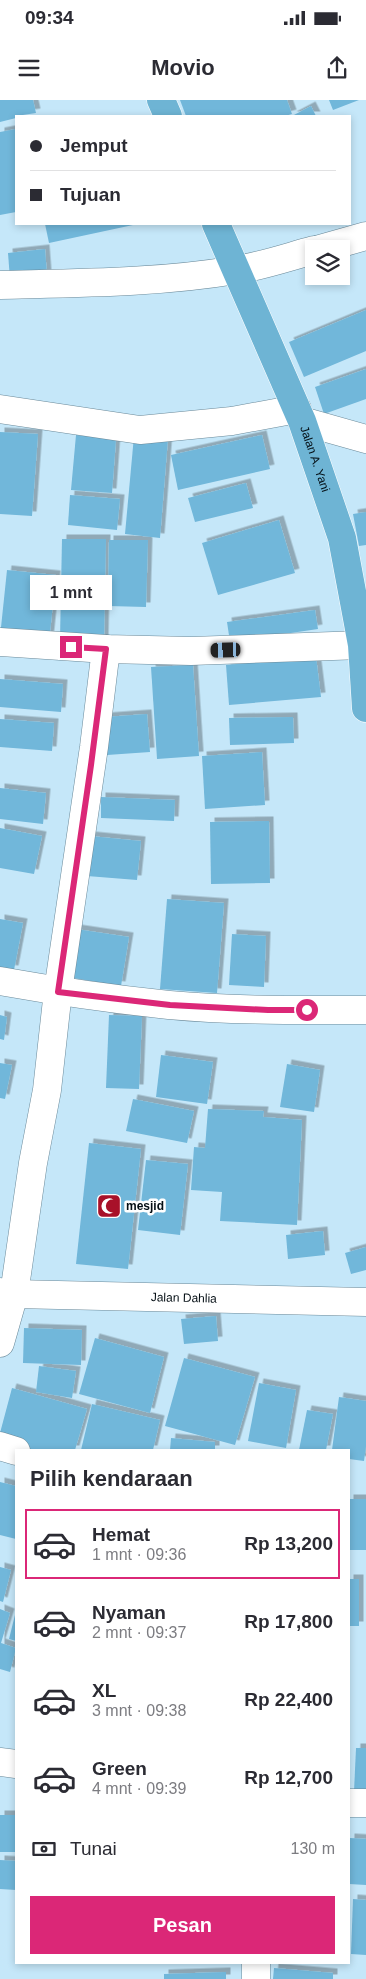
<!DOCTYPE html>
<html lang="id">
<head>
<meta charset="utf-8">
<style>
	body { margin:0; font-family:Helvetica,sans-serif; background:#f7f7f7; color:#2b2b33; height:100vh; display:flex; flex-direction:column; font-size:19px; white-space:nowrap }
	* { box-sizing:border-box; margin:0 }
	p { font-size:16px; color:#7c7c81 }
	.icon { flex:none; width:28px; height:28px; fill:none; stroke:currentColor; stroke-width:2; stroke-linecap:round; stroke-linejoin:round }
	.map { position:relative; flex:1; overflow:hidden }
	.panel { position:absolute; left:15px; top:1349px; width:335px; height:515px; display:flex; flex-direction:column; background:#fff; border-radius:0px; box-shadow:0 2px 8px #0003 }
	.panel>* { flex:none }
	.top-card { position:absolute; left:15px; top:15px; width:336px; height:110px; border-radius:0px; box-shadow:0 2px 8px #0003; display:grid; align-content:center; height:110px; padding:0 15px; background:#fff }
	.buttons { position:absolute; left:305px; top:140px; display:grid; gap:10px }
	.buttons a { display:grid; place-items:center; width:45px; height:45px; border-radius:0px; background:#fff; box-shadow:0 2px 8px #0003; font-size:25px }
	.end { position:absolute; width:22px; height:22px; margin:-11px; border:6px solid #db2777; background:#fff; box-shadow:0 0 0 2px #fff }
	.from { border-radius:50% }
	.bubble { position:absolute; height:35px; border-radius:0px; background:#fff; box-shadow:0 2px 8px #0003; font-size:16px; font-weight:600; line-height:35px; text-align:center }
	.car { position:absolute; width:15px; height:30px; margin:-15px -8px; border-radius:6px; box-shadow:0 0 4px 1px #0007; background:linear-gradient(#222 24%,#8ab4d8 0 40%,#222 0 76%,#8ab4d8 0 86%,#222 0) }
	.top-card b { display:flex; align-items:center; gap:18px; height:48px; font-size:19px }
	.top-card b+b { border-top:1px solid #e1e1e2 }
	.top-card i { width:12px; height:12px; background:#2b2b33 }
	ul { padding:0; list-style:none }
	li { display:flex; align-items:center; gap:15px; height:70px; margin:0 10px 8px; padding:0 5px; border:2px solid transparent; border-radius:0px }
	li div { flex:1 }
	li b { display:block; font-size:19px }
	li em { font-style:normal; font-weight:600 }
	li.current { border-color:#db2777 }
	li>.icon { width:45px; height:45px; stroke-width:1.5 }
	h2 { padding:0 15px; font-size:22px; line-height:60px }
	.pay { display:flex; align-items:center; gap:12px; height:55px; padding:0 15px; font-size:19px }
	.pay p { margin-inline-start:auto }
	.cta { display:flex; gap:10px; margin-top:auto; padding:10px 15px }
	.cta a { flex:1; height:58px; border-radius:0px; background:#db2777; color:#fff; font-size:20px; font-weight:600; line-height:58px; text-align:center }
	.status { display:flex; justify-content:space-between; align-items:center; height:35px; padding:0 25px; background:#fff; direction:ltr }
	.status svg { height:14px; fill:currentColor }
	header { display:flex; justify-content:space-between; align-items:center; height:65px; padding:0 15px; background:#fff; font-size:22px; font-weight:600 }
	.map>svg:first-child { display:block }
</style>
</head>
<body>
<div class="status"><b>09:34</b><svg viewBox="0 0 49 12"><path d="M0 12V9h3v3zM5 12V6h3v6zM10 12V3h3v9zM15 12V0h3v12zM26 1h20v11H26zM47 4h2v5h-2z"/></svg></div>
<header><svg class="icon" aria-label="menu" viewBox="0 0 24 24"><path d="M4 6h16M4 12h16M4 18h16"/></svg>Movio<svg class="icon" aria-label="share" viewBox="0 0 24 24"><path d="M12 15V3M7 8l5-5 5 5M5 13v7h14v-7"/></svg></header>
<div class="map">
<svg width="366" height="1879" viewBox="0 0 366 1879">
	<defs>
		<filter id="shadow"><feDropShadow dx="4.5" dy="-4.5" stdDeviation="0" flood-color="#0004"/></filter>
	</defs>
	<rect width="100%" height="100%" fill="#c5e7f9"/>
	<g fill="#71b7da" filter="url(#shadow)">
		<path d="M0,0H33L36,13L16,16V18L0,22Z"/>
		<path d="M180,0H287L292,14L285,16H186Z"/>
		<path d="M329,0H359L333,10Z"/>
		<path d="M311,6L316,16H292Z"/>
		<path d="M16,29V112L0,115V32Z"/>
		<path d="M45,124H133V125L49,143Z"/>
		<path d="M45,149L47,175L10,179L8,153Z"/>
		<path d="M366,210V251L304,277L289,242Z"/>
		<path d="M366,269V299L324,314L315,287Z"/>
		<path d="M0,332L38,334L32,416L0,414Z"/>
		<path d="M76,335L116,339L112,393L71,390Z"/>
		<path d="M262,335L270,369L178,390L171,355Z"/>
		<path d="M134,336L168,338L160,438L125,434Z"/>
		<path d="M246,383L253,408L195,422L188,398Z"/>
		<path d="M70,395L120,399L117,430L68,425Z"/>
		<path d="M366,412V445L359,446L353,414Z"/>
		<path d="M279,420L295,473L218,495L202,443Z"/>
		<path d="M62,439H106L104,540L60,539Z"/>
		<path d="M109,440H148L146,507L108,506Z"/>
		<path d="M7,470L56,475L49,542L0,537Z"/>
		<path d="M315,510L318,529L230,542L227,522Z"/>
		<path d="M316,557L321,597L229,605L226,565Z"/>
		<path d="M193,565L199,656L157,659L151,567Z"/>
		<path d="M0,579L63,584L61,612L0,607Z"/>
		<path d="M147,614L150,652L107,655L105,617Z"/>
		<path d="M293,617L294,643L230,645L229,618Z"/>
		<path d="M0,619L54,623L52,651L0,647Z"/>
		<path d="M262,652L265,705L205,709L202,656Z"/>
		<path d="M0,688L46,693L43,724L0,719Z"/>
		<path d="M101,697L175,700L174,721L101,718Z"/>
		<path d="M269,721L270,783L211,784L210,722Z"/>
		<path d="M0,728L42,736L34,774L0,768Z"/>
		<path d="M90,736L141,741L137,780L87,776Z"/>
		<path d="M167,799L224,803L217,893L160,889Z"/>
		<path d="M0,819L23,823L14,870L0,868Z"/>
		<path d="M76,829L129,837L121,886L67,877Z"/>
		<path d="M232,834L266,836L264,887L229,885Z"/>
		<path d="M0,915L7,917L4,940L0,939Z"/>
		<path d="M109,915L142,916L139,989L106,988Z"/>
		<path d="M161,955L213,962L207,1004L156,997Z"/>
		<path d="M0,963L12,965L5,999L0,998Z"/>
		<path d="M287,964L320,970L314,1012L280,1007Z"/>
		<path d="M133,999L194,1011L187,1043L126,1031Z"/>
		<path d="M208,1009L264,1011L263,1017L302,1020L297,1125L220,1121L222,1092L191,1090L194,1047L205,1048Z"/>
		<path d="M89,1043L141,1049L128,1169L76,1164Z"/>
		<path d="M146,1060L188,1064L180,1135L138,1130Z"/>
		<path d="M323,1131L325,1155L288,1159L286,1135Z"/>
		<path d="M366,1147V1170L351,1174L345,1153Z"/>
		<path d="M216,1216L218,1241L184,1244L181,1219Z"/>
		<path d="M24,1228L82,1230L81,1265L23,1263Z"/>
		<path d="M95,1238L164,1257L150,1313L79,1294Z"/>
		<path d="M184,1258L255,1277L235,1345L165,1326Z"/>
		<path d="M39,1266L76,1271L72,1298L36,1292Z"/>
		<path d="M259,1283L296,1290L286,1348L248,1341Z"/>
		<path d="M12,1288L87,1309L75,1350H20L0,1333Z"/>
		<path d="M339,1297L366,1301V1346L364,1361L349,1359V1350H332Z"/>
		<path d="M92,1304L160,1320L153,1350H81Z"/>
		<path d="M307,1310L333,1314L326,1350H299Z"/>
		<path d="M171,1338L215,1342V1350H170Z"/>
		<path d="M0,1382L16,1386V1439L0,1435Z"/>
		<rect x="349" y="1399" width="17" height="51"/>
		<path d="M0,1467L11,1470L3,1502L0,1501Z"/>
		<rect x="349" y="1479" width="10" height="47"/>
		<path d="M0,1509L10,1513L1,1543L16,1548L10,1572L0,1569Z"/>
		<path d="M16,1511V1541L9,1539Z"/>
		<path d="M356,1648H366V1693L354,1692Z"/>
		<rect x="0" y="1715" width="16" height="37"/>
		<path d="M350,1738L366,1739V1785L349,1784Z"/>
		<path d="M0,1760L16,1761V1790L0,1789Z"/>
		<path d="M353,1799L366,1800V1855L351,1854Z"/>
		<path d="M274,1868L333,1873V1879H273Z"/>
		<path d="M226,1872V1879H164V1874Z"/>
	</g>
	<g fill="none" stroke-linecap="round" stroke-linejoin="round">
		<defs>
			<g id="minor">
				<path d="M320,149L366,136"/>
				<path d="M0,185C79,183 158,183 236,170C262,166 288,157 314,150"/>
				<path d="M0,309L140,330L232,321L297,309"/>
				<path d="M0,542L106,549L191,551L362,545"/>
				<path d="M0,881C56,891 112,899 169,905C234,911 300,910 366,910"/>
				<path id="s1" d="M0,1192L14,1194L366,1202"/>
				<path d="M0,1243L14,1194L33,1063L47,990L58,891L94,647L106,549"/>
				<path d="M0,1346L16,1351"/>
				<path d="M0,1662L16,1664"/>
				<path d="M349,1703H365"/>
				<path d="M256,1862V1879"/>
			</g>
			<path id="tertiary" d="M302,321L366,339"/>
			<g id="trunk">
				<path d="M161,0L168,16"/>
				<path id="s2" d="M216,124L302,321L342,438L362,545L366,608"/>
			</g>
		</defs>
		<use href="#minor" stroke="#6a8999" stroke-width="29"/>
		<use href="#tertiary" stroke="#6a8999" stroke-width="29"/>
		<use href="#trunk" stroke="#fff" stroke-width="29"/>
		<use href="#minor" stroke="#fff" stroke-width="28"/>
		<use href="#tertiary" stroke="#fff" stroke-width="28"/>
		<use href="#trunk" stroke="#6eb4d4" stroke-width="28"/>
	</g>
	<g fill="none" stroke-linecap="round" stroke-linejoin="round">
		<path stroke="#db2777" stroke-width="6" d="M71,547L106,549L91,665L58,892L170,905L268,910H307"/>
	</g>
	<defs>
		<symbol id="mosque-square" viewBox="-11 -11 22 22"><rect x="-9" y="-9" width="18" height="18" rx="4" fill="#a81129" stroke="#fff"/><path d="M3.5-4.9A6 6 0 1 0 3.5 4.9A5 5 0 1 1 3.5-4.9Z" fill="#fff"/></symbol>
	</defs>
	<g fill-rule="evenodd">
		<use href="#mosque-square" x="95" y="1092" width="28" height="28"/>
	</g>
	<g text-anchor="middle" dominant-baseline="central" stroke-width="5" stroke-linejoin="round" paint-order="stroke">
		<g font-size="12" fill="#040e14" stroke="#fff">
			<text stroke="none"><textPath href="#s2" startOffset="255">Jalan A. Yani</textPath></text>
			<text stroke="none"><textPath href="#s1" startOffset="184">Jalan Dahlia</textPath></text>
		</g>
		<g font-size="12" font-weight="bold" fill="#040e14" stroke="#fff" text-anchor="start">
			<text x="126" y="1106">mesjid</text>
		</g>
	</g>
</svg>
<div class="buttons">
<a><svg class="icon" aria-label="layers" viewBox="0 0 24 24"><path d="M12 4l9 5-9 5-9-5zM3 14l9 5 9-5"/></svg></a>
</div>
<i class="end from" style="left:307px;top:910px"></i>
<i class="end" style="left:71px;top:547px"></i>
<div class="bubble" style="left:30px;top:475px;width:82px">1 mnt</div>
<i class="car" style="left:226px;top:550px;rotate:268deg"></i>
<div class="top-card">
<b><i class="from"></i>Jemput</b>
<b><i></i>Tujuan</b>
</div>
<section class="panel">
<h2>Pilih kendaraan</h2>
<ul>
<li class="current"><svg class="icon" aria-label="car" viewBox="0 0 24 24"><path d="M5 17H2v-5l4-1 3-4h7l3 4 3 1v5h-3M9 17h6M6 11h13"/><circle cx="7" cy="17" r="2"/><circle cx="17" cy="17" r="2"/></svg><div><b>Hemat</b><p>1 mnt · 09:36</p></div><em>Rp 13,200</em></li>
<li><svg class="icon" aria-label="car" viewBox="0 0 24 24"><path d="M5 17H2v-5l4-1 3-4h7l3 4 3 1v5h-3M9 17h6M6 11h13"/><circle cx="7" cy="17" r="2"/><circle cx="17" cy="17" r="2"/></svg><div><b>Nyaman</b><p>2 mnt · 09:37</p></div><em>Rp 17,800</em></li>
<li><svg class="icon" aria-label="car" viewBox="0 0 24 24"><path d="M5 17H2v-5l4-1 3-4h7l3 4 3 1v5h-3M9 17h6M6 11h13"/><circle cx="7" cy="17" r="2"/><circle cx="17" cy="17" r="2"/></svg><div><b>XL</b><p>3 mnt · 09:38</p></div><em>Rp 22,400</em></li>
<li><svg class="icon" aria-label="car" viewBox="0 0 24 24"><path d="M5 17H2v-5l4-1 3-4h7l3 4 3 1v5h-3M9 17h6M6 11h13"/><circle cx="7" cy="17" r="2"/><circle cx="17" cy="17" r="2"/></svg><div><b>Green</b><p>4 mnt · 09:39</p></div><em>Rp 12,700</em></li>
</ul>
<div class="pay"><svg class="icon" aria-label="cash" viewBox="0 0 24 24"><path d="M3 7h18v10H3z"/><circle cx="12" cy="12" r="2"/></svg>Tunai<p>130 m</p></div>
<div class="cta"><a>Pesan</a></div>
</section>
</div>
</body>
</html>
